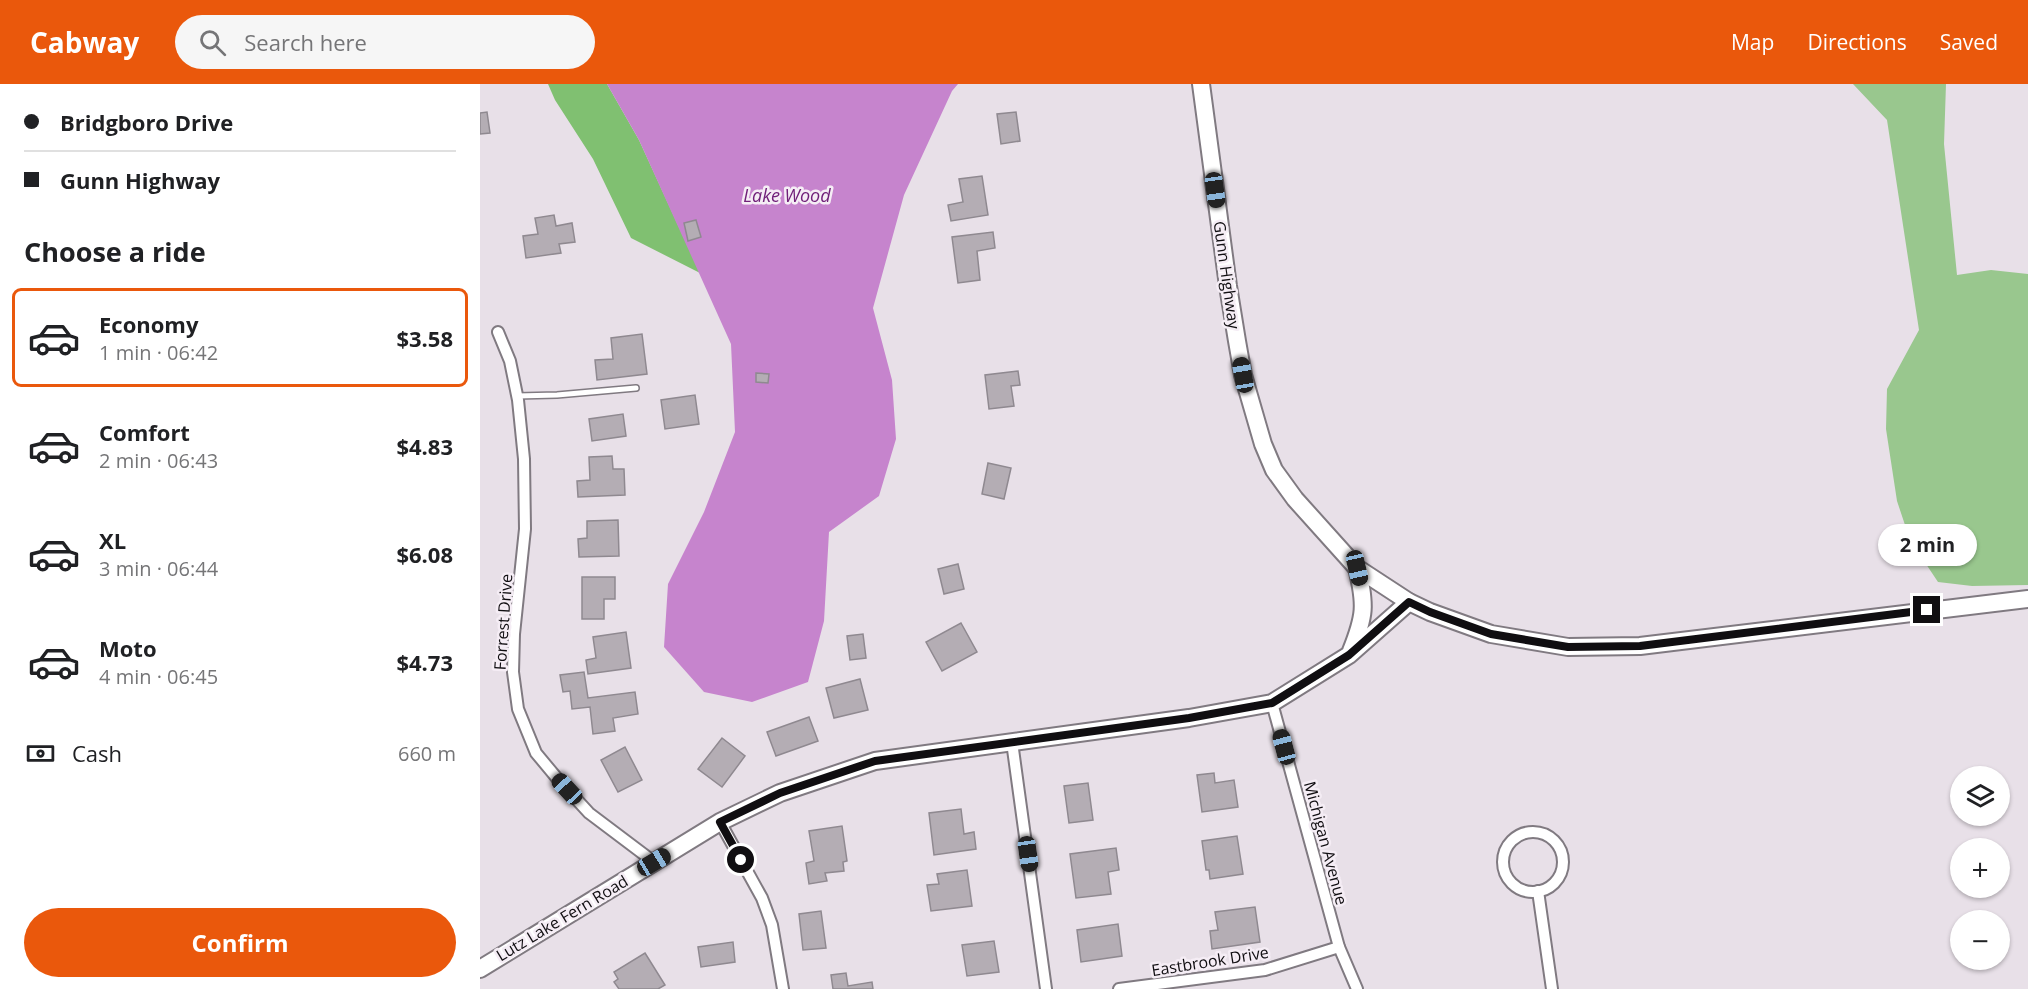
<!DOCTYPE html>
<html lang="en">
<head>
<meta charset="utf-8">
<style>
	body { margin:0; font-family:"Open Sans",sans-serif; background:#f6f6f6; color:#202124; height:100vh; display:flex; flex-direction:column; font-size:22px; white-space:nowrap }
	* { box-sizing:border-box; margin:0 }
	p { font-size:20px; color:#757577 }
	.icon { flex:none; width:33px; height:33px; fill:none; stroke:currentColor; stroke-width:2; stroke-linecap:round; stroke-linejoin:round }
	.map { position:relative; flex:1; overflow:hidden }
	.panel { display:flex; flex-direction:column; background:#fff; width:480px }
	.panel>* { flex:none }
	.guide { display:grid; align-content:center; height:132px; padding:0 24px; background:#fff }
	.tools { position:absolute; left:1470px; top:682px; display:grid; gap:12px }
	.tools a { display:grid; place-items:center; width:60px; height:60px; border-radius:50%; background:#fff; box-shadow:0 2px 4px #0004; font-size:30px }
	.end { position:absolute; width:27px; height:27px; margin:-14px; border:8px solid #100e11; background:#fff; box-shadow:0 0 0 3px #fff }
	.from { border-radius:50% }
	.bubble { position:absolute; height:42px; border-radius:21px; background:#fff; box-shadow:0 2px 4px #0004; font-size:20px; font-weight:700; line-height:42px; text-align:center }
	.car { position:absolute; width:18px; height:36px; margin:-18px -9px; border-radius:8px; box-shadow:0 0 4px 2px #0007; background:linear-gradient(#222 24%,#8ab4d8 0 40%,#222 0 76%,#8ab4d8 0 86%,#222 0) }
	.guide b { display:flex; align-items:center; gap:21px; height:57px; font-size:22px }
	.guide b+b { border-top:2px solid #e0e0e0 }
	.guide i { width:15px; height:15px; background:#202124 }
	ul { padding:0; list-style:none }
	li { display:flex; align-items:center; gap:18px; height:99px; margin:0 12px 9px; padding:0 12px; border:3px solid transparent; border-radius:9px }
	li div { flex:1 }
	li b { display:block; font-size:22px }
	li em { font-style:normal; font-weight:700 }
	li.current { border-color:#ea580c }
	li>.icon { width:54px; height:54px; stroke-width:1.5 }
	h2 { padding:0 24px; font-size:27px; line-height:72px }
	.pay { display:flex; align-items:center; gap:15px; height:66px; padding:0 24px; font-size:22px }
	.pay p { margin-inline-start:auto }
	.action { display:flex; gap:12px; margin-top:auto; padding:12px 24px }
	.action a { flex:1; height:69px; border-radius:36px; background:#ea580c; color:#fff; font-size:24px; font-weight:700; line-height:69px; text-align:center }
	header { display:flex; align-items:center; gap:36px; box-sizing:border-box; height:84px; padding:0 30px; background:#ea580c; color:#fff }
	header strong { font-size:28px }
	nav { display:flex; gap:33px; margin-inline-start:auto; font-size:21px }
	.search { width:420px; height:54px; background:#f6f6f6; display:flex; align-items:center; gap:15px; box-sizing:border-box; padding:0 21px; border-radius:33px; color:#757577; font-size:22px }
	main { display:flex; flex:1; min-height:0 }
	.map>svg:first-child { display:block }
</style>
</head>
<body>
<header>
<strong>Cabway</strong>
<div class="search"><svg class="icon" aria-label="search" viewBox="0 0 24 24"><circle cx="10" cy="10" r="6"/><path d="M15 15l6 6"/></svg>Search here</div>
<nav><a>Map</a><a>Directions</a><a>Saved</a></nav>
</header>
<main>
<section class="panel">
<div class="guide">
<b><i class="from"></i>Bridgboro Drive</b>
<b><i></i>Gunn Highway</b>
</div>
<h2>Choose a ride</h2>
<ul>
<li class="current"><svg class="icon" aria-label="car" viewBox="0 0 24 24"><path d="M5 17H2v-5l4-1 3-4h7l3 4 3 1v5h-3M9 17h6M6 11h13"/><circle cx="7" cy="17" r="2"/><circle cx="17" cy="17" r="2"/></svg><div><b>Economy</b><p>1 min · 06:42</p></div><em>$3.58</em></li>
<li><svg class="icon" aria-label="car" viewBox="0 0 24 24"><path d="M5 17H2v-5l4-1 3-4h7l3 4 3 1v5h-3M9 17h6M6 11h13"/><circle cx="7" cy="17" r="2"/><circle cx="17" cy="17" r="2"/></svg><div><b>Comfort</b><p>2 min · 06:43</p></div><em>$4.83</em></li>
<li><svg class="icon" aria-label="car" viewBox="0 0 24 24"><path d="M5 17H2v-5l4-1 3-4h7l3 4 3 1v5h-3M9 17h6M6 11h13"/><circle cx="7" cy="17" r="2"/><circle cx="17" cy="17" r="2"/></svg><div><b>XL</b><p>3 min · 06:44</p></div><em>$6.08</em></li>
<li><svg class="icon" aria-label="car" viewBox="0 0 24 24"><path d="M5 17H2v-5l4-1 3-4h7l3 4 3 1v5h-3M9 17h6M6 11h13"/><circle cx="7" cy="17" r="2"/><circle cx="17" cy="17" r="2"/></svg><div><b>Moto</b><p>4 min · 06:45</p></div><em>$4.73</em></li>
</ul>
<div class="pay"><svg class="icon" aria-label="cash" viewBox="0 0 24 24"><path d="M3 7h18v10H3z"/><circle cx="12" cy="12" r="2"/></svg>Cash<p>660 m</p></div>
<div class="action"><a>Confirm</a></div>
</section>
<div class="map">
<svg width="1548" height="905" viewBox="0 0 1548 905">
	<rect width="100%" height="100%" fill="#e8e0e8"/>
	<path fill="#99c78e" d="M1373,0H1466L1464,60L1477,191L1511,186L1548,190V501L1492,502L1458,498L1430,456L1417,417L1406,345L1407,305L1439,246L1407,36Z"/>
	<path fill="#80c071" d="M68,0H127L159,56L220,189L151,154L113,75L75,16Z"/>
	<path fill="#c684cd" d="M127,0H478L472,7L424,111L393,224L412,296L416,355L399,412L349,448L344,537L328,598L272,618L224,608L184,563L188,500L224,428L255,348L251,260L159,56Z"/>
	<g fill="#b4adb4" stroke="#8f8990" stroke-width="1.5">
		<path d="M7,28L10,49L0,50V29Z"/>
		<path d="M536,28L540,57L521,60L517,30Z"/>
		<path d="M502,92L508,131L471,137L468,121L483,118L479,95Z"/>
		<path d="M74,131L76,142L92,139L95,158L79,160L81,169L46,174L43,152L58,150L55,134Z"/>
		<path d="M216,136L221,153L208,157L204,139Z"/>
		<path d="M513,148L515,164L497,167L500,196L478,199L472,153Z"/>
		<path d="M162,250L167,290L117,296L115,276L133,275L131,254Z"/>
		<path d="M538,287L540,301L531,302L534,322L509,325L505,291Z"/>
		<path d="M276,289L289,290L288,299L276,298Z"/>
		<path d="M215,311L219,340L185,345L181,316Z"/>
		<path d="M143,330L146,352L112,357L109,335Z"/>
		<path d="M132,372L133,385H144L145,411L98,413L97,397L110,396L109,373Z"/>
		<path d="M508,379L531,384L524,415L502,410Z"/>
		<path d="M138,436L139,472L99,473L98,455L107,454V437Z"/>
		<path d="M478,480L484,505L464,510L458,485Z"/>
		<path d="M102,493H135V515H124V535H102Z"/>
		<path d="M481,539L497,568L462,587L446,558Z"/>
		<path d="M146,548L151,584L108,590L106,576L116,574L113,553Z"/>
		<path d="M383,550L386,574L370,576L367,552Z"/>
		<path d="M104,588L108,614L155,608L158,630L133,634L135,647L113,650L110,623L92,625L90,607L83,608L80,591Z"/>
		<path d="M380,595L388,626L354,634L346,604Z"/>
		<path d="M329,633L338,657L296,672L287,648Z"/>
		<path d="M242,654L265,672L242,703L218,685Z"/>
		<path d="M145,663L162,696L138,708L121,676Z"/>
		<path d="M734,689L735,699L754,696L758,723L722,728L717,691Z"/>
		<path d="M608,699L613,736L589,739L584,702Z"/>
		<path d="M481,725L484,750L494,748L496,765L454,771L449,729Z"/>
		<path d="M362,742L367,777L363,778L364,787L345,789L347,797L329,800L326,779L334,777L329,747Z"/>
		<path d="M757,752L763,790L730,795L729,786H726L722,757Z"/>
		<path d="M636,764L639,786L628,788L631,810L596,814L590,770Z"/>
		<path d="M487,786L492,822L451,827L447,801L459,800L457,790Z"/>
		<path d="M775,823L780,858L732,865L730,847L738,846L735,828Z"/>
		<path d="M341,827L346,864L323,866L319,830Z"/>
		<path d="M638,840L642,872L601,878L597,846Z"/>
		<path d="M514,857L519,888L487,892L482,861Z"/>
		<path d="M253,858L255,878L221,883L218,863Z"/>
		<path d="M165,869L185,901L178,905H139L134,898L138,895L134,888Z"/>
		<path d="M366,889L368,902L392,898L393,905H353L351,891Z"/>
	</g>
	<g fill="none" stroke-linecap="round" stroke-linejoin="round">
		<defs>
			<path id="lane" d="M37,312L77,311L156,304"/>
			<g id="street">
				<path d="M18,248L30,277L38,316L44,375L45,445L34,550L33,588L38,625L56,669L76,693L109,729L174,778"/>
				<path d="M792,619L859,863L877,905"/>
				<path d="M532,658L566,905"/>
				<path d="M240,738L282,814L292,841L303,905"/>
				<circle cx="1053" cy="778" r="30"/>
				<path d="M1058,807L1072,905"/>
				<path d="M639,905L785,886L859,863"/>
			</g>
			<g id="secondary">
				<path d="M721,0L748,202L757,257L763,291L783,360L794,386L815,415L877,484L929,518L950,528L1011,550L1088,563L1160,562L1548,515"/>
				<path d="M871,567C885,532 886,521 877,484"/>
				<path d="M0,885L240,738L300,709L395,677L709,634L792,619L869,571L929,518"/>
			</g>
		</defs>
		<use href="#lane" stroke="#807a81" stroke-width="8"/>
		<use href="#street" stroke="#807a81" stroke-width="14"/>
		<use href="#secondary" stroke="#807a81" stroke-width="20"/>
		<use href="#lane" stroke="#fff" stroke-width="5"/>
		<use href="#street" stroke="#fff" stroke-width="10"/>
		<use href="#secondary" stroke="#fff" stroke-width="16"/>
	</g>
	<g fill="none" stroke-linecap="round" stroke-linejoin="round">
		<path stroke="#100e11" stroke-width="8" d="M261,776L240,738L300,709L395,677L709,634L792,619L869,571L929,518L950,528L1011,550L1088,563L1160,562L1447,526"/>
	</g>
	<g text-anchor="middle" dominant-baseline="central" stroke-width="5" stroke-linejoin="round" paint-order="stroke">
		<g font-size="16" fill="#100e11" stroke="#f5edf5">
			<text transform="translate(747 191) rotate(82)">Gunn Highway</text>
			<text transform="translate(23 538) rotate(-86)">Forrest Drive</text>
			<text transform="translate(846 759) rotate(75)">Michigan Avenue</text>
			<text transform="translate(82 834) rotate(-31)">Lutz Lake Fern Road</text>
			<text transform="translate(730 877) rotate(-9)">Eastbrook Drive</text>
		</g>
		<g font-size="18" font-style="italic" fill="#702079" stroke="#f5edf5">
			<text x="307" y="111">Lake Wood</text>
		</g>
	</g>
</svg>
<div class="tools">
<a><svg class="icon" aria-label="layers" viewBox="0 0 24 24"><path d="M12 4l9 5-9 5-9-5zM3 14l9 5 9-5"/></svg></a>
<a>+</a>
<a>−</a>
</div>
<i class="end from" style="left:261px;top:776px"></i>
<i class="end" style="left:1447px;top:526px"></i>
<div class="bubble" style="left:1398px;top:440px;width:99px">2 min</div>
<i class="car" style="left:735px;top:106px;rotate:172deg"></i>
<i class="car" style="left:763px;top:291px;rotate:350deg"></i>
<i class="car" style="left:877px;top:484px;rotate:167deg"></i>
<i class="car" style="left:804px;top:663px;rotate:345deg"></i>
<i class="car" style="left:87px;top:705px;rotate:317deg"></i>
<i class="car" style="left:548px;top:770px;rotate:172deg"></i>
<i class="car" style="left:174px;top:778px;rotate:59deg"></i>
</div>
</main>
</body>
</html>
